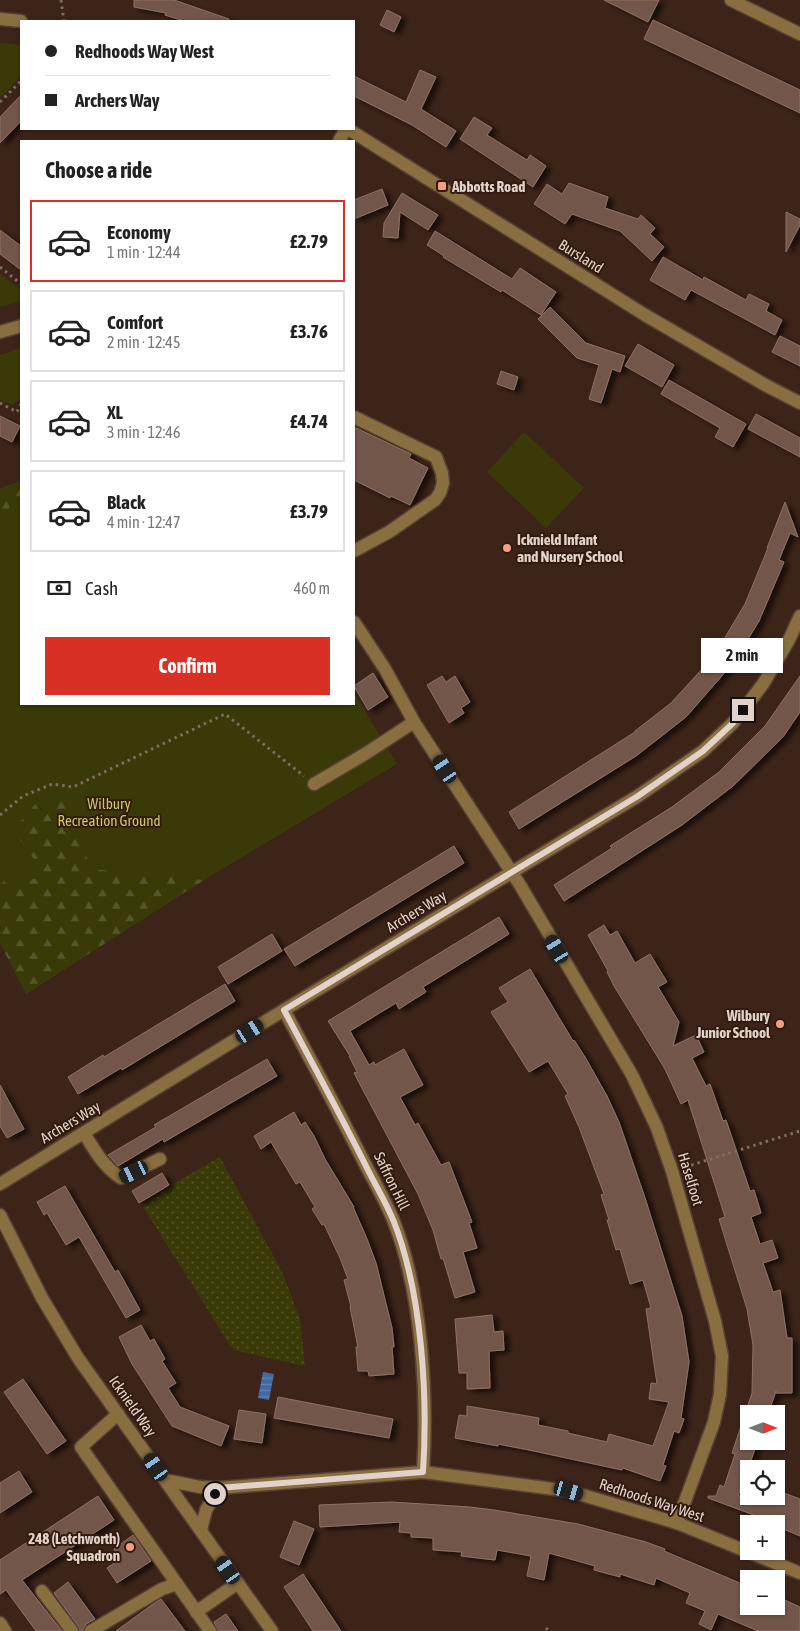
<!DOCTYPE html>
<html lang="en">
<head>
<meta charset="utf-8">
<style>
	body { margin:0; font-family:"Asap Condensed",sans-serif; background:#f6f6f6; color:#222; height:100vh; display:flex; flex-direction:column; font-size:19px; white-space:nowrap }
	* { box-sizing:border-box; margin:0 }
	p { font-size:16px; color:#767676 }
	.icon { flex:none; width:28px; height:28px; fill:none; stroke:currentColor; stroke-width:2; stroke-linecap:round; stroke-linejoin:round }
	.map { position:relative; flex:1; overflow:hidden }
	.panel { position:absolute; left:20px; top:140px; width:335px; height:565px; display:flex; flex-direction:column; background:#fff; border-radius:0px; box-shadow:0 1px 4px #0004 }
	.panel>* { flex:none }
	.guide { position:absolute; left:20px; top:20px; width:335px; height:110px; border-radius:0px; box-shadow:0 1px 4px #0004; display:grid; align-content:center; height:110px; padding:0 25px; background:#fff }
	.needle { width:32px; rotate:90deg }
	.controls { position:absolute; left:740px; top:1405px; display:grid; gap:10px }
	.controls a { display:grid; place-items:center; width:45px; height:45px; border-radius:0px; background:#fff; box-shadow:0 1px 4px #0004; font-size:25px }
	.end { position:absolute; width:22px; height:22px; margin:-11px; border:6px solid #e2d2ca; background:#111; box-shadow:0 0 0 2px #111 }
	.from { border-radius:50% }
	.bubble { position:absolute; height:35px; border-radius:0px; background:#fff; box-shadow:0 1px 4px #0004; font-size:16px; font-weight:700; line-height:35px; text-align:center }
	.car { position:absolute; width:15px; height:30px; margin:-15px -8px; border-radius:6px; box-shadow:0 0 4px 1px #0007; background:linear-gradient(#222 24%,#8ab4d8 0 40%,#222 0 76%,#8ab4d8 0 86%,#222 0) }
	.guide b { display:flex; align-items:center; gap:18px; height:48px; font-size:19px }
	.guide b+b { border-top:1px solid #e0e0e0 }
	.guide i { width:12px; height:12px; background:#222 }
	ul { padding:0; list-style:none }
	li { display:flex; align-items:center; gap:15px; height:82px; margin:0 10px 8px; padding:0 15px; border:2px solid #e0e0e0; border-radius:0px }
	li div { flex:1 }
	li b { display:block; font-size:19px }
	li em { font-style:normal; font-weight:700 }
	li.active { border-color:#d93025 }
	li>.icon { width:45px; height:45px; stroke-width:1.5 }
	h2 { padding:0 25px; font-size:22px; line-height:60px }
	.pay { display:flex; align-items:center; gap:12px; height:55px; padding:0 25px; font-size:19px }
	.pay p { margin-inline-start:auto }
	.primary-button { display:flex; gap:10px; margin-top:auto; padding:10px 25px }
	.primary-button a { flex:1; height:58px; border-radius:0px; background:#d93025; color:#fff; font-size:20px; font-weight:700; line-height:58px; text-align:center }
	.map>svg:first-child { display:block }
</style>
</head>
<body>
<div class="map">
<svg width="800" height="1631" viewBox="0 0 800 1631">
	<defs>
		<pattern id="forest-firs" width="22" height="20" patternUnits="userSpaceOnUse" patternTransform="scale(1.25)"><rect width="22" height="20" fill="#393a08"/><path d="M5 1l3.5 6h-7zM16 11l3.5 6h-7z" fill="#55562b"/></pattern>
		<pattern id="garden-dots" width="8" height="8" patternUnits="userSpaceOnUse" patternTransform="scale(1.25)"><rect width="8" height="8" fill="#393a08"/><path d="M2 2h.1M6 6h.1" fill="none" stroke="#55562b" stroke-width="1.8" stroke-linecap="round"/></pattern>
		<pattern id="water-rules" width="6" height="5" patternUnits="userSpaceOnUse" patternTransform="scale(1.25)"><rect width="6" height="5" fill="#4169a2"/><path d="M0 2.5h6" fill="none" stroke="#6584b1"/></pattern>
		<filter id="shadow"><feDropShadow dx="5.5" dy="3" stdDeviation="2.5" flood-color="#0009"/></filter>
	</defs>
	<rect width="100%" height="100%" fill="#3d2419"/>
	<g fill="#393a08">
		<path d="M0,43L21,45V76L0,98Z"/>
		<path d="M0,274L21,290V301L0,307Z"/>
		<path d="M21,348V398L12,405L0,399V355Z"/>
		<path d="M524,432L584,488L546,528L487,472Z"/>
		<path d="M21,481V704H354V693L397,764L204,880L26,994L0,943V489Z"/>
	</g>
	<g fill="url(#forest-firs)">
		<path d="M21,481V495L0,517V489Z"/>
		<path d="M63,796L91,869L204,880L26,994L0,943V877L10,887L45,875L13,830L38,801Z"/>
	</g>
	<path fill="url(#garden-dots)" d="M220,1157L283,1274L300,1319L305,1366L233,1350L142,1205L180,1180Z"/>
	<path fill="url(#water-rules)" d="M263,1372L274,1374L269,1400L258,1398Z"/>
	<g fill="#725649" stroke="#8f7164" filter="url(#shadow)">
		<path d="M134,0H174L229,19V21H184L165,15L166,13L134,7Z"/>
		<path d="M604,0H659L648,22Z"/>
		<path d="M387,10L401,17L394,32L380,25Z"/>
		<path d="M653,20L800,90V113L644,39Z"/>
		<path d="M420,70L436,77L421,109L456,131L446,147L412,125L354,96V76L406,102Z"/>
		<path d="M21,95V121L0,143V117Z"/>
		<path d="M474,117L492,128L487,135L527,160L530,155L546,166L533,187L460,139Z"/>
		<path d="M569,183L608,197L605,208L638,219L641,215L655,228L650,234L664,247L652,261L620,231L572,214L565,224L534,204L547,184L562,194Z"/>
		<path d="M382,189L388,205L354,219V200Z"/>
		<path d="M402,193L438,215L428,230L400,212L398,238L383,237L384,223Z"/>
		<path d="M786,212L800,219V225L786,252Z"/>
		<path d="M0,230L21,246V270L0,254Z"/>
		<path d="M435,231L512,279L520,268L556,292L541,315L502,290L501,292L443,257L444,256L427,245Z"/>
		<path d="M663,257L703,280L704,277L746,300L749,294L769,304L766,311L782,320L775,335L691,290L685,300L650,280Z"/>
		<path d="M550,307L586,343L625,356L620,372L612,369L601,403L589,399L599,365L577,358L538,319Z"/>
		<path d="M780,336L800,346V366L772,352Z"/>
		<path d="M638,344L674,365L662,387L625,366Z"/>
		<path d="M501,371L518,377L514,390L497,384Z"/>
		<path d="M669,380L746,424L733,447L715,437L720,428L661,394Z"/>
		<path d="M756,414L800,438V457L748,429Z"/>
		<path d="M0,416L20,426L12,442L0,436Z"/>
		<path d="M354,427L411,454L409,458L428,468L410,505L391,496L390,498L354,480Z"/>
		<path d="M785,502L798,537L790,533L779,560L784,562L759,621L734,662L686,717L636,756L519,829L509,812L635,732V731L671,703L714,656L745,604L768,548H767Z"/>
		<path d="M373,673L388,697L368,710L354,686Z"/>
		<path d="M442,676L446,682L455,676L470,702L461,708L464,713L449,723L427,685Z"/>
		<path d="M800,676V712L783,737L733,786L682,825L564,901L554,885L612,848L610,846L672,807L719,772L765,726Z"/>
		<path d="M454,846L464,863L295,966L284,949Z"/>
		<path d="M499,917L509,934L423,987L426,992L413,1000L399,1009L396,1003L350,1031L369,1065L374,1062L375,1065L404,1049L423,1085L400,1097L415,1125L418,1123L441,1165L449,1162L472,1222L469,1223L477,1248L463,1252L475,1292L455,1298L443,1258L441,1259L433,1230L418,1194L354,1073L357,1072L349,1056H350L328,1021Z"/>
		<path d="M604,925L610,935L617,931L635,963L650,954L667,982L658,987L679,1022L673,1046L696,1035L704,1052L692,1058L706,1086L710,1084L723,1121L726,1120L750,1191L754,1190L761,1213L751,1217L760,1244L772,1240L778,1258L763,1263L773,1292L780,1290L787,1338H792V1393H776V1391L768,1414H749V1441H758L738,1496H776V1490L800,1499V1536L776,1526V1514L772,1524H763L752,1520L754,1515L708,1498V1496H716L720,1485L724,1487L735,1454L732,1453L752,1393L753,1345L747,1309L719,1219L725,1217L688,1100L681,1104L665,1069L614,986L607,972L608,971L588,935Z"/>
		<path d="M272,934L282,951L228,984L218,967Z"/>
		<path d="M530,969L573,1041L574,1040L585,1057L607,1096L619,1122L646,1201L682,1316L689,1362L681,1418L684,1419L679,1433L674,1431L663,1465L666,1466L660,1481L623,1468L622,1470L529,1450L498,1444V1446L455,1438L459,1415L467,1416V1406L539,1418L538,1425L568,1431V1433L607,1442L609,1434L653,1446L669,1402L649,1399L651,1383L657,1384L646,1309L651,1308L643,1280L630,1284L620,1249L616,1250L607,1220H609L601,1195L604,1194L579,1127L565,1096L568,1094L548,1061L529,1072L491,1012L508,1002L499,988Z"/>
		<path d="M225,984L235,1001L122,1070L121,1068L78,1094L68,1077L103,1055L104,1057Z"/>
		<path d="M267,1059L277,1076L164,1142L163,1139L118,1166L108,1155L156,1127L154,1125Z"/>
		<path d="M0,1085L24,1129L7,1138L0,1126Z"/>
		<path d="M294,1112L301,1125L305,1122L314,1136L325,1159L354,1207H353L367,1239L376,1263L392,1328L394,1347H392L394,1374L369,1376L368,1371H358L356,1347H358L350,1307H351L344,1280L348,1279L340,1258L324,1224L322,1225L312,1209L315,1207L300,1182L296,1184L271,1142L261,1149L254,1136Z"/>
		<path d="M162,1173L169,1185L139,1203L132,1191Z"/>
		<path d="M65,1186L115,1272L118,1270L140,1310L126,1318L79,1237L66,1245L47,1213L44,1215L37,1202Z"/>
		<path d="M492,1315L494,1332L503,1331L504,1350L489,1351L490,1388L467,1389V1373H459L455,1319Z"/>
		<path d="M141,1325L150,1341L154,1339L165,1359L162,1361L176,1383L168,1388L180,1407L229,1426L221,1446L172,1426L132,1364L119,1337Z"/>
		<path d="M23,1379L66,1441L47,1454L4,1392Z"/>
		<path d="M278,1397L393,1419L389,1438L274,1418Z"/>
		<path d="M239,1410L266,1414L262,1443L234,1439Z"/>
		<path d="M19,1471L32,1492L0,1513V1483Z"/>
		<path d="M98,1496L114,1520L22,1580L62,1631H36L6,1590L0,1594V1560Z"/>
		<path d="M392,1502L470,1507L494,1510L578,1524L646,1542L665,1549L664,1551L747,1586L739,1606H776V1596L800,1607V1631H758L718,1614L711,1630L699,1624L705,1611L686,1603L690,1593L656,1578L654,1585L620,1574V1577L594,1570L595,1566L549,1553L544,1580L527,1576L531,1556L497,1550L495,1560L461,1556L462,1552L433,1550V1538L411,1537V1533L399,1532L400,1522L320,1527L319,1505Z"/>
		<path d="M294,1521L314,1529L299,1565L280,1557Z"/>
		<path d="M133,1535L151,1561L117,1583L107,1568L120,1559L114,1549Z"/>
		<path d="M303,1574L341,1631H313L284,1587Z"/>
		<path d="M68,1582L95,1619L86,1624L83,1631H80L78,1626L54,1593Z"/>
		<path d="M161,1599L185,1631H116L153,1604Z"/>
		<path d="M226,1614L238,1631H218L214,1622Z"/>
	</g>
	<g fill="none" stroke-linecap="round" stroke-linejoin="round">
		<defs>
			<g id="minor">
				<path d="M731,0L800,34"/>
				<path d="M0,19L21,21"/>
				<path d="M348,129L645,315L767,386L800,403"/>
				<path d="M339,141L346,129"/>
				<path d="M0,332L21,326"/>
				<path d="M354,551L389,532L435,500L440,493L443,483L442,473L436,457L354,417"/>
				<path d="M354,622L385,669L414,722L520,885L632,1075L657,1128L672,1171L715,1321L722,1356L720,1394L714,1422L677,1523"/>
				<path d="M314,784L365,754L414,722"/>
				<path d="M284,1010C311,1061 339,1112 365,1164C375,1183 386,1202 394,1222C422,1294 428,1396 423,1472"/>
				<path d="M84,1133C95,1151 103,1166 121,1178L160,1159"/>
				<path d="M0,1184L284,1010L638,796L703,751L733,723L763,684L789,640L800,616"/>
				<path d="M0,1215L42,1298L78,1358L272,1631"/>
				<path d="M118,1414L81,1447L210,1631"/>
				<path d="M165,1480L200,1487L219,1488L423,1472L569,1491L677,1523L800,1573"/>
				<path d="M201,1530L206,1510L219,1488"/>
				<path d="M42,1591L72,1631"/>
				<path d="M196,1612L238,1583"/>
				<path d="M0,1623L5,1631"/>
				<path d="M91,1631L162,1589L177,1584"/>
			</g>
		</defs>
		<use href="#minor" stroke="#574035" stroke-width="15"/>
		<g stroke="#816c62" stroke-width="3" stroke-dasharray="2.5 4" stroke-linecap="butt">
			<path d="M61,0L64,21"/>
			<path d="M0,102L21,81"/>
			<path d="M0,267L21,284"/>
			<path d="M0,403L17,412L21,404"/>
			<path d="M0,815L23,796L52,784L73,787L225,714L304,776"/>
			<path d="M685,1167L800,1131"/>
			<path d="M546,1628L549,1631"/>
		</g>
		<use href="#minor" stroke="#896f40" stroke-width="12"/>
	</g>
	<g fill="none" stroke-linecap="round" stroke-linejoin="round">
		<path stroke="#e2d2ca" stroke-width="6" d="M215,1494L219,1488L423,1472C428,1396 422,1294 394,1222C386,1202 374,1183 365,1164C339,1112 311,1061 284,1010L638,796L703,751L733,723L743,710"/>
	</g>
	<g fill="#f3a081" stroke="#321a0f" stroke-width="2">
		<rect x="437" y="181" width="10" height="10" rx="2.5"/>
		<circle cx="507" cy="548" r="5"/>
		<circle cx="780" cy="1024" r="5"/>
		<circle cx="130" cy="1547" r="5"/>
	</g>
	<g text-anchor="middle" dominant-baseline="central" stroke-width="4" stroke-linejoin="round" paint-order="stroke">
		<g font-size="15" font-weight="bold" fill="#e2d2ca" stroke="#321a0f" text-anchor="start">
			<text x="452" y="186">Abbotts Road</text>
			<text x="517" y="539">Icknield Infant<tspan x="517" dy="17">and Nursery School</tspan></text>
			<text x="770" y="1015" text-anchor="end">Wilbury<tspan x="770" dy="17">Junior School</tspan></text>
			<text x="120" y="1538" text-anchor="end">248 (Letchworth)<tspan x="120" dy="17">Squadron</tspan></text>
		</g>
		<g font-size="15" fill="#e2d2ca" stroke="#321a0f">
			<text transform="translate(581 256) rotate(32)">Bursland</text>
			<text transform="translate(416 911) rotate(-31)">Archers Way</text>
			<text transform="translate(70 1122) rotate(-31)">Archers Way</text>
			<text transform="translate(691 1179) rotate(73)">Haselfoot</text>
			<text transform="translate(392 1181) rotate(64)">Saffron Hill</text>
			<text transform="translate(133 1406) rotate(55)">Icknield Way</text>
			<text transform="translate(652 1500) rotate(18)">Redhoods Way West</text>
		</g>
		<g font-size="15" fill="#c6ca5f" stroke="#321a0f">
			<text x="109" y="803">Wilbury<tspan x="109" dy="17">Recreation Ground</tspan></text>
		</g>
	</g>
</svg>
<div class="controls">
<a><svg class="needle" viewBox="-14 -14 28 28"><path d="M0-13l5 13h-10z" fill="#e53935"/><path d="M0 13l5-13h-10z" fill="#767676"/></svg></a>
<a><svg class="icon" aria-label="locate" viewBox="0 0 24 24"><circle cx="12" cy="12" r="6"/><path d="M12 2v4M12 18v4M2 12h4M18 12h4"/></svg></a>
<a>+</a>
<a>−</a>
</div>
<i class="end from" style="left:215px;top:1494px"></i>
<i class="end" style="left:743px;top:710px"></i>
<div class="bubble" style="left:701px;top:638px;width:82px">2 min</div>
<i class="car" style="left:445px;top:769px;rotate:327deg"></i>
<i class="car" style="left:557px;top:949px;rotate:329deg"></i>
<i class="car" style="left:250px;top:1031px;rotate:58deg"></i>
<i class="car" style="left:134px;top:1172px;rotate:244deg"></i>
<i class="car" style="left:156px;top:1467px;rotate:325deg"></i>
<i class="car" style="left:569px;top:1491px;rotate:106deg"></i>
<i class="car" style="left:228px;top:1570px;rotate:325deg"></i>
<div class="guide">
<b><i class="from"></i>Redhoods Way West</b>
<b><i></i>Archers Way</b>
</div>
<section class="panel">
<h2>Choose a ride</h2>
<ul>
<li class="active"><svg class="icon" aria-label="car" viewBox="0 0 24 24"><path d="M5 17H2v-5l4-1 3-4h7l3 4 3 1v5h-3M9 17h6M6 11h13"/><circle cx="7" cy="17" r="2"/><circle cx="17" cy="17" r="2"/></svg><div><b>Economy</b><p>1 min · 12:44</p></div><em>£2.79</em></li>
<li><svg class="icon" aria-label="car" viewBox="0 0 24 24"><path d="M5 17H2v-5l4-1 3-4h7l3 4 3 1v5h-3M9 17h6M6 11h13"/><circle cx="7" cy="17" r="2"/><circle cx="17" cy="17" r="2"/></svg><div><b>Comfort</b><p>2 min · 12:45</p></div><em>£3.76</em></li>
<li><svg class="icon" aria-label="car" viewBox="0 0 24 24"><path d="M5 17H2v-5l4-1 3-4h7l3 4 3 1v5h-3M9 17h6M6 11h13"/><circle cx="7" cy="17" r="2"/><circle cx="17" cy="17" r="2"/></svg><div><b>XL</b><p>3 min · 12:46</p></div><em>£4.74</em></li>
<li><svg class="icon" aria-label="car" viewBox="0 0 24 24"><path d="M5 17H2v-5l4-1 3-4h7l3 4 3 1v5h-3M9 17h6M6 11h13"/><circle cx="7" cy="17" r="2"/><circle cx="17" cy="17" r="2"/></svg><div><b>Black</b><p>4 min · 12:47</p></div><em>£3.79</em></li>
</ul>
<div class="pay"><svg class="icon" aria-label="cash" viewBox="0 0 24 24"><path d="M3 7h18v10H3z"/><circle cx="12" cy="12" r="2"/></svg>Cash<p>460 m</p></div>
<div class="primary-button"><a>Confirm</a></div>
</section>
</div>
</body>
</html>
